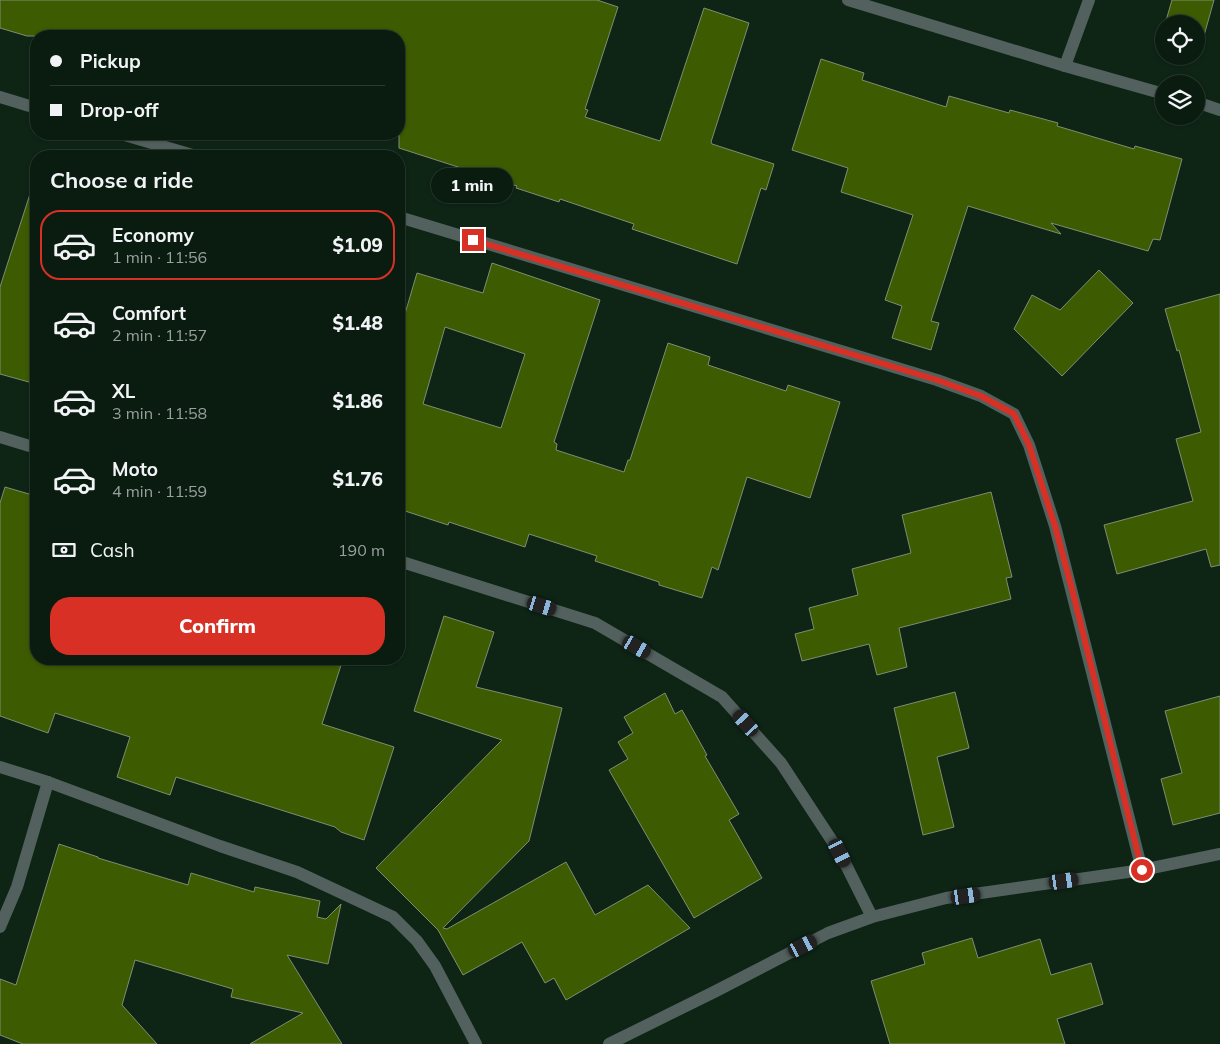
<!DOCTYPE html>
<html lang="en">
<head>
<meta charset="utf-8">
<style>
	body { margin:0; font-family:Mulish,sans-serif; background:#132519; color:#f1f3f6; height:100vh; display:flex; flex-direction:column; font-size:19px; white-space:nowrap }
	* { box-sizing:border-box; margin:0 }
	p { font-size:16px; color:#99a19f }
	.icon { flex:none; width:28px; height:28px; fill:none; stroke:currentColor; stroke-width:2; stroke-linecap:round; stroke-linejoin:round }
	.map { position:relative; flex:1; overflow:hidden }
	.drawer { position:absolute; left:30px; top:150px; width:375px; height:515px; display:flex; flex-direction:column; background:#0a1c10; border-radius:20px; box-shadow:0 1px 4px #0004,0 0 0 1px #2a3a30 }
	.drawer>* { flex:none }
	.banner { position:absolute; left:30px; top:30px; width:375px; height:110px; border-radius:20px; box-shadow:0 1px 4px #0004,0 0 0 1px #2a3a30; display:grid; align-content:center; height:110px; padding:0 20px; background:#0a1c10 }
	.buttons { position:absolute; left:1155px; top:15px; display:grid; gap:10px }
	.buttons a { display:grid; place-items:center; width:50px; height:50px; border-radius:50%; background:#0a1c10; box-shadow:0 1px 4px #0004,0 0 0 1px #2a3a30; font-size:25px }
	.end { position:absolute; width:22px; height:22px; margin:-11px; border:6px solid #d93025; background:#fff; box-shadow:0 0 0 2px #fff }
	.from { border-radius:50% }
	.bubble { position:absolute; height:35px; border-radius:18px; background:#0a1c10; box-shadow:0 1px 4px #0004,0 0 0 1px #2a3a30; font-size:16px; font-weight:800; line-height:35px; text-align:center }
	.car { position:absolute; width:15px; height:30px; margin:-15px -8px; border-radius:6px; box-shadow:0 0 4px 1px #0007; background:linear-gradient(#222 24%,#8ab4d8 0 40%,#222 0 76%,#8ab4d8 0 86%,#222 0) }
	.banner b { display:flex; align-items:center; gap:18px; height:48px; font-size:19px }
	.banner b+b { border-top:1px solid #2a3a30 }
	.banner i { width:12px; height:12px; background:#f1f3f6 }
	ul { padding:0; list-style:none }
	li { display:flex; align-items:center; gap:15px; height:70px; margin:0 10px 8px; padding:0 10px; border:2px solid transparent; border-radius:20px }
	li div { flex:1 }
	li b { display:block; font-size:19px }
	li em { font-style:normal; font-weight:800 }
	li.selected { border-color:#d93025 }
	li>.icon { width:45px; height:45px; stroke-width:1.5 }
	h2 { padding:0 20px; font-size:22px; line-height:60px }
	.pay { display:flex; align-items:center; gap:12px; height:55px; padding:0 20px; font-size:19px }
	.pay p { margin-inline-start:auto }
	.action { display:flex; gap:10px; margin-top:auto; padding:10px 20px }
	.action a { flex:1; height:58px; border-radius:20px; background:#d93025; color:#fff; font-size:20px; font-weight:800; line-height:58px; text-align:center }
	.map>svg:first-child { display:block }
</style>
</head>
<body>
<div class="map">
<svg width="1220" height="1044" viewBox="0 0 1220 1044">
	<rect width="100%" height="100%" fill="#0e2516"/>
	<g fill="#3d5b00" stroke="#808d72" fill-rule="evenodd">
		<path d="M0,0H597L618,7L585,109L588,110L585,117L660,141L704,8L749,23L711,142L712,144L774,164L766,190L761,188L737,264L632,229L634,224L560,199L559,202L516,188L517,186L399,148V36H27L0,28Z"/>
		<path d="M1172,0H1214L1198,57L1195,56H1196V24H1165Z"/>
		<path d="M821,59L864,73L862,80L946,107L949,96L1009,113L1010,110L1058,123L1057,126L1134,149L1135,146L1182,159L1160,240L1153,239L1148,251L1051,223L1061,234L968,206L931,321L939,323L931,350L892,338L902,306L885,300L913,215L841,192L848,168L792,150Z"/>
		<path d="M30,194H36V384L0,374V287Z"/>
		<path d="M492,263L600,300L554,442L557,444L556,450L624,472L628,460H630L668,343L710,357L708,365L786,391L788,385L840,402L810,498L747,477L718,570L712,567L702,598L659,585V582L595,561L597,556L529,534L525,547L449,522L448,525L399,509V334L417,273L483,293ZM445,327L525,354L501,428L423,404Z"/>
		<path d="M1099,270L1133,303L1062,376L1014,329L1032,295L1060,310Z"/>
		<path d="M1220,294V565L1211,567L1206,549L1117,574L1104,525L1193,501L1176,439L1201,432L1179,350L1177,351L1165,309Z"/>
		<path d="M5,487L36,496V659H343L322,724L394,747L364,840L341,832L335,827L176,777L170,795L117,777L130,737L55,713L48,733L0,716V503Z"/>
		<path d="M991,492L1012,577L1006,578L1011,599L899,628L907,667L877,675L869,644L802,661L795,634L814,629L809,608L858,595L852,569L911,553L902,515Z"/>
		<path d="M444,616L494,632L476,687L562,708L529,841L443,928L447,929L566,862L595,915L648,885L690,928L566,1000L554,978L545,983L522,942L463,975L438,930L376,868L502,740L414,711Z"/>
		<path d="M955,692L969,748L937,757L954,827L923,835L894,708Z"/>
		<path d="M665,693L675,714L682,710L707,755L705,756L739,814L729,820L762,878L694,918L609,770L628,759L618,742L633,733L624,717Z"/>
		<path d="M1220,696V813L1173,825L1161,779L1182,773L1165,711Z"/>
		<path d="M59,844L98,857V858L188,885L191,873L254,892L255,887L320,901L317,917L326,919L341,904L328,964L287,955L342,1044H250L303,1013L231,997L233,989L135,960L122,1005L157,1044H23L0,1035V979L16,985Z"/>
		<path d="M972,938L978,958L1040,939L1051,975L1091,963L1103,1004L1057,1019L1065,1044H890L871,981L925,964L922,953Z"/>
	</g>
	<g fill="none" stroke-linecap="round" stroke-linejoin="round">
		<g stroke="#53615e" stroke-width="12">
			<path d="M848,0L1065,66L1164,94"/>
			<path d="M1065,66L1089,0"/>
			<path d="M0,97L36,108"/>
			<path d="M1196,102L1220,110"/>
			<path d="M121,134L196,156"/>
			<path d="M399,217L937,380L981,396L1014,414L1029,445L1055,526L1071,589L1142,870"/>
			<path d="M0,437L36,448"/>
			<path d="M399,561L595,623L722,697L781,763L840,853L872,917"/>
			<path d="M0,767L48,782L17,887L0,927"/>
			<path d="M48,782L220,846L297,872L393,917L417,941L435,966L476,1044"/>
			<path d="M609,1044L716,991L828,933L872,917L946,898L1142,870L1220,854"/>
		</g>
	</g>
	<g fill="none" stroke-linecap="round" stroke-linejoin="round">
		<path stroke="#d93025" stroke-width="6" d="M473,240L937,380L981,396L1014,414L1029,445L1055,526L1072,589L1142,870"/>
	</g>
</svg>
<div class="buttons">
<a><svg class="icon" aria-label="locate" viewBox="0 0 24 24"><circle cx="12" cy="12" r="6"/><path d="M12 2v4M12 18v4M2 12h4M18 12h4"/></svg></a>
<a><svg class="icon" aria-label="layers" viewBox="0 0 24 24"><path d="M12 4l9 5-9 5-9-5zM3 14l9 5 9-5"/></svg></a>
</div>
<i class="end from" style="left:1142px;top:870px"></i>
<i class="end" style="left:473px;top:240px"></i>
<div class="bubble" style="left:431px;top:168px;width:82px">1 min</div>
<i class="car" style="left:542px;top:606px;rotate:107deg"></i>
<i class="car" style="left:637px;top:647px;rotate:120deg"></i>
<i class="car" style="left:746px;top:723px;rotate:318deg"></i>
<i class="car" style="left:840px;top:853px;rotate:153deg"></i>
<i class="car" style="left:1064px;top:881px;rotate:82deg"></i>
<i class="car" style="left:966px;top:896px;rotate:82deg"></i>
<i class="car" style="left:803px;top:946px;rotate:63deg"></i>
<div class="banner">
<b><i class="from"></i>Pickup</b>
<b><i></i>Drop-off</b>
</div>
<section class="drawer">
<h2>Choose a ride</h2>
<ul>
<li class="selected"><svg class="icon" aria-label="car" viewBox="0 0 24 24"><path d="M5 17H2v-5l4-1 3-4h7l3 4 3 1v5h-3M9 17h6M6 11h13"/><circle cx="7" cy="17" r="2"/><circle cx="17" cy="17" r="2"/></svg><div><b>Economy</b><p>1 min · 11:56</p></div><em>$1.09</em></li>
<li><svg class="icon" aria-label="car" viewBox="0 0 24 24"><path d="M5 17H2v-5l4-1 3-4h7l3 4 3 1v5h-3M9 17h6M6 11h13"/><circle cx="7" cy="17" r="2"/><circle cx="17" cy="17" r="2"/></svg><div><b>Comfort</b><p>2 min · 11:57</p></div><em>$1.48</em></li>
<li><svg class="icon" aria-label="car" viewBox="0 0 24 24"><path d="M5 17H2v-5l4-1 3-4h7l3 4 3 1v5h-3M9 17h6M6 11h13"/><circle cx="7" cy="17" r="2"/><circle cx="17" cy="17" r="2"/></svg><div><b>XL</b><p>3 min · 11:58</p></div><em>$1.86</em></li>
<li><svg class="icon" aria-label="car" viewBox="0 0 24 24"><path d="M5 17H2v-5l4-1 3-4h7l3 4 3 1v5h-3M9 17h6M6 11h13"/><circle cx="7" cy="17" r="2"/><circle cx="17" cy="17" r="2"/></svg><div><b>Moto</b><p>4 min · 11:59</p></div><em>$1.76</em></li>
</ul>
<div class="pay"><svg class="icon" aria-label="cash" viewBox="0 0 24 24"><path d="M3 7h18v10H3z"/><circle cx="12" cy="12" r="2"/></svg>Cash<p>190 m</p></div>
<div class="action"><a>Confirm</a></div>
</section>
</div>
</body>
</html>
